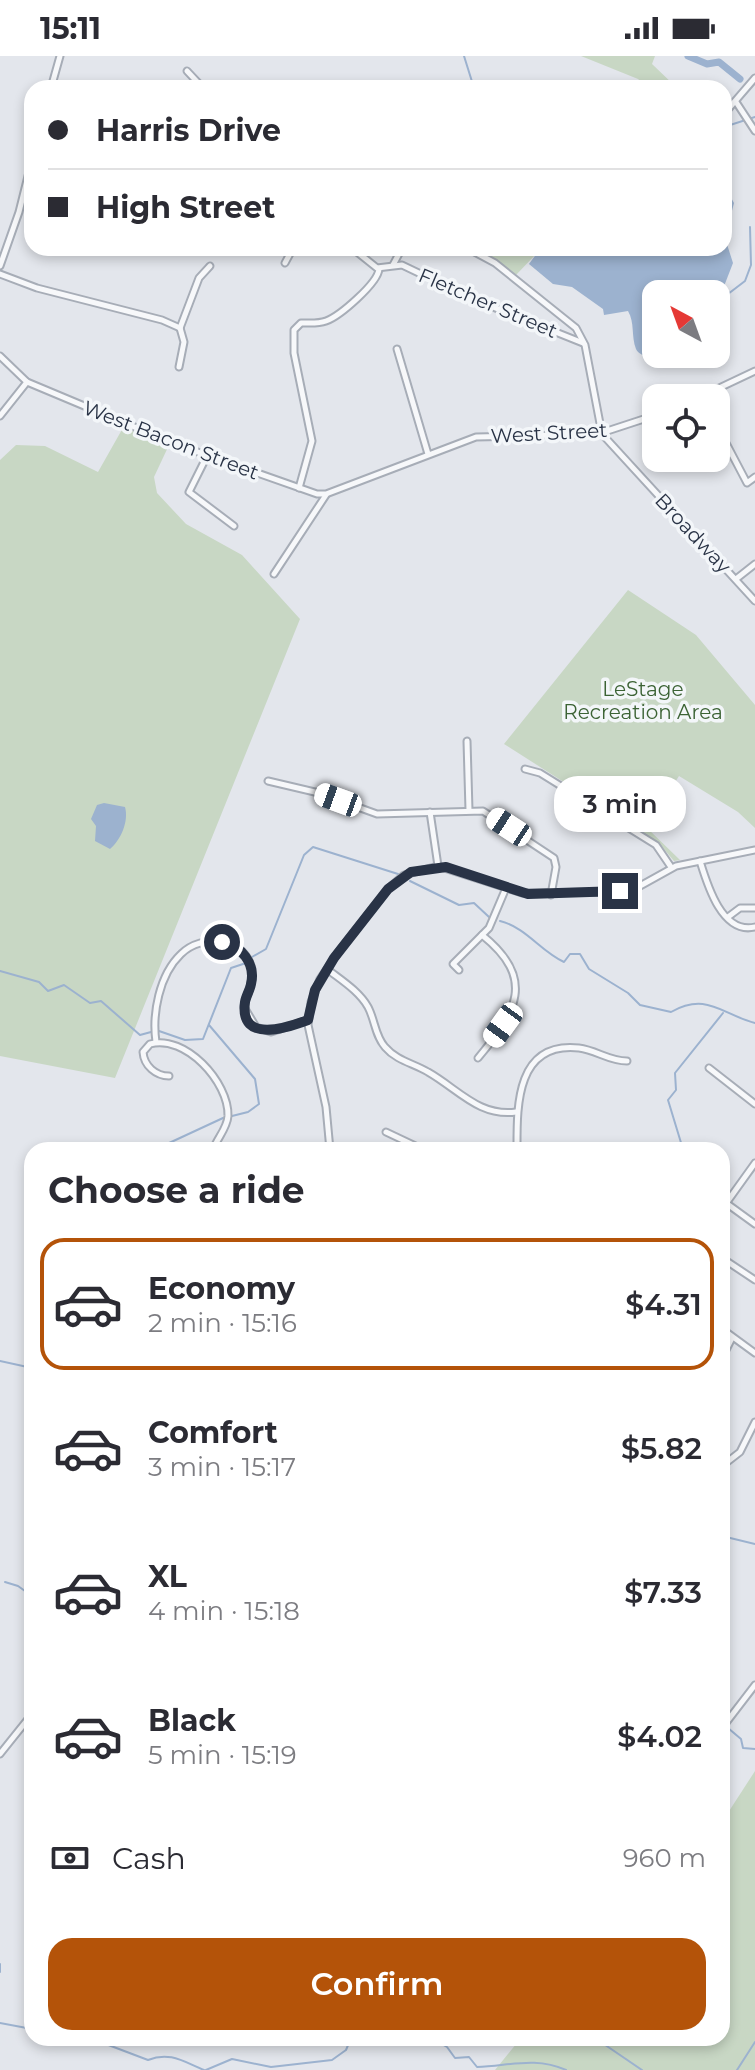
<!DOCTYPE html>
<html lang="en">
<head>
<meta charset="utf-8">
<style>
	body { margin:0; font-family:Montserrat,sans-serif; background:#f7f7f7; color:#2b2b33; height:100vh; display:flex; flex-direction:column; font-size:30px; white-space:nowrap }
	* { box-sizing:border-box; margin:0 }
	p { font-size:26px; color:#7c7c81 }
	.icon { flex:none; width:44px; height:44px; fill:none; stroke:currentColor; stroke-width:2; stroke-linecap:round; stroke-linejoin:round }
	.map { position:relative; flex:1; overflow:hidden }
	.details { position:absolute; left:24px; top:1086px; width:706px; height:904px; display:flex; flex-direction:column; background:#fff; border-radius:24px; box-shadow:0 4px 12px #0003 }
	.details>* { flex:none }
	.banner { position:absolute; left:24px; top:24px; width:708px; height:176px; border-radius:24px; box-shadow:0 4px 12px #0003; display:grid; align-content:center; height:176px; padding:0 24px; background:#fff }
	.needle { width:52px; rotate:319deg }
	.buttons { position:absolute; left:642px; top:224px; display:grid; gap:16px }
	.buttons a { display:grid; place-items:center; width:88px; height:88px; border-radius:16px; background:#fff; box-shadow:0 4px 12px #0003; font-size:40px }
	.end { position:absolute; width:36px; height:36px; margin:-18px; border:10px solid #293346; background:#fff; box-shadow:0 0 0 4px #fff }
	.from { border-radius:50% }
	.bubble { position:absolute; height:56px; border-radius:24px; background:#fff; box-shadow:0 4px 12px #0003; font-size:26px; font-weight:600; line-height:56px; text-align:center }
	.car { position:absolute; width:24px; height:48px; margin:-24px -12px; border-radius:10px; box-shadow:0 0 6px 2px #0007; background:linear-gradient(#fff 24%,#345 0 40%,#fff 0 76%,#345 0 86%,#fff 0) }
	.banner b { display:flex; align-items:center; gap:28px; height:76px; font-size:30px }
	.banner b+b { border-top:2px solid #e1e1e2 }
	.banner i { width:20px; height:20px; background:#2b2b33 }
	ul { padding:0; list-style:none }
	li { display:flex; align-items:center; gap:24px; height:132px; margin:0 16px 12px; padding:0 8px; border:4px solid transparent; border-radius:24px }
	li div { flex:1 }
	li b { display:block; font-size:30px }
	li em { font-style:normal; font-weight:600 }
	li.current { border-color:#b45309 }
	li>.icon { width:72px; height:72px; stroke-width:1.5 }
	h2 { padding:0 24px; font-size:36px; line-height:96px }
	.pay { display:flex; align-items:center; gap:20px; height:88px; padding:0 24px; font-size:30px }
	.pay p { margin-inline-start:auto }
	.cta { display:flex; gap:16px; margin-top:auto; padding:16px 24px }
	.cta a { flex:1; height:92px; border-radius:24px; background:#b45309; color:#fff; font-size:32px; font-weight:600; line-height:92px; text-align:center }
	.status { display:flex; justify-content:space-between; align-items:center; height:56px; padding:0 40px; background:#fff; direction:ltr }
	.status svg { height:22px; fill:currentColor }
	.map>svg:first-child { display:block }
</style>
</head>
<body>
<div class="status"><b>15:11</b><svg viewBox="0 0 49 12"><path d="M0 12V9h3v3zM5 12V6h3v6zM10 12V3h3v9zM15 12V0h3v12zM26 1h20v11H26zM47 4h2v5h-2z"/></svg></div>
<div class="map">
<svg width="755" height="2014" viewBox="0 0 755 2014">
	<rect width="100%" height="100%" fill="#e3e6ec"/>
	<g fill="#c8d7c4">
		<path d="M581,0H655L652,8L676,31L683,32H649L638,23Z"/>
		<path d="M480,192H562L537,197L516,219Z"/>
		<path d="M124,370L169,389L154,421L157,437L186,468L242,499L300,563L115,1022L0,1000V404L16,389L45,390L98,416Z"/>
		<path d="M628,534L696,579L755,649V772L738,756L679,720L646,771L680,804L674,805L658,786L504,688Z"/>
		<path d="M755,1715V2014H495L521,1982H722V1766Z"/>
	</g>
	<g fill="#9cb2cf" fill-rule="evenodd">
		<path d="M724,129L734,147L725,182L733,207L721,238L719,263L728,290L722,301C708,305 642,309 636,293C631,280 635,267 628,255L604,259L603,253L572,231L553,228L529,208L537,197L562,192H724ZM656,238H716V298H656Z"/>
		<path d="M104,747L125,751C129,765 121,784 110,793L95,785L96,770L91,763L97,749Z"/>
	</g>
	<g fill="none" stroke-linecap="round" stroke-linejoin="round">
		<g stroke="#9cb2cf" stroke-width="2">
			<path d="M464,0L474,32"/>
			<path d="M724,71L755,61"/>
			<path d="M716,267L722,265L728,238L745,225L751,209L750,171"/>
			<path d="M410,825L459,849L474,847L489,861"/>
			<path d="M500,865C527,872 539,894 564,906L570,898H580L589,913L628,937L640,949L671,956C707,936 721,958 755,967"/>
			<path d="M252,901L266,893L304,799L313,791L398,818"/>
			<path d="M0,915L39,926L48,935L64,929L90,947L101,945L140,979L151,976"/>
			<path d="M209,969L255,1023L259,1048L248,1056L232,1060"/>
			<path d="M159,975L185,984L203,983L231,912L246,907"/>
			<path d="M682,1090L668,1044L676,1034L675,1017L723,957"/>
			<path d="M154,1094L223,1062"/>
			<path d="M0,1305L32,1312"/>
			<path d="M722,1480L755,1488"/>
			<path d="M5,1526L18,1530L32,1540"/>
			<path d="M728,1672L741,1683L743,1692L755,1693"/>
			<path d="M0,1908V1916"/>
			<path d="M0,1967L32,1973"/>
			<path d="M90,1982L148,2004C170,1995 184,2006 204,2014"/>
			<path d="M431,1982L447,1991L455,2002L469,2001L477,2011C509,2010 535,2000 566,2014"/>
			<path d="M595,1982L642,2014"/>
			<path d="M206,2014L232,2003L271,2011L332,2004L346,1994L351,1982"/>
			<path d="M737,2014L755,1986"/>
		</g>
		<path stroke="#9cb2cf" stroke-width="7" d="M688,0L707,8L719,6L740,23"/>
		<defs>
			<g id="minor">
				<path d="M187,15L203,32"/>
				<path d="M51,32L60,0"/>
				<path d="M736,46L755,75"/>
				<path d="M724,58L755,22"/>
				<path d="M352,192L377,212L402,209L473,243L583,287"/>
				<path d="M467,192L495,207L576,272L585,289L602,378L755,545"/>
				<path d="M285,207L293,192"/>
				<path d="M393,209L402,192"/>
				<path d="M0,210L19,156L32,104"/>
				<path d="M0,218L37,232L162,264L180,272"/>
				<path d="M180,272L199,222L210,210"/>
				<path d="M397,293L428,398"/>
				<path d="M0,300L27,326L175,388L317,438H326L476,381L598,378L656,359"/>
				<path d="M179,311L184,286L180,272"/>
				<path d="M698,342L755,315"/>
				<path d="M0,360L27,326"/>
				<path d="M716,368L747,427L755,421"/>
				<path d="M207,400L189,436L234,470"/>
				<path d="M299,432L312,385L294,297V274L301,267C310,267 318,268 326,265C340,260 378,227 379,213"/>
				<path d="M274,518L326,439"/>
				<path d="M736,523L755,508"/>
				<path d="M467,685L469,754"/>
				<path d="M525,713L540,717L656,789L671,811"/>
				<path d="M268,725L319,737L377,758L483,755L554,802L556,811L551,839"/>
				<path d="M430,756L438,810"/>
				<path d="M700,805C707,828 722,879 755,871"/>
				<path d="M728,861L740,852H755"/>
				<path d="M327,913C341,924 359,935 368,951C375,964 375,980 385,991C397,1005 413,1007 428,1016C458,1033 479,1061 516,1056"/>
				<path d="M459,914L453,908L489,872L506,832"/>
				<path d="M156,986C152,958 159,919 181,898C202,877 246,881 252,914C254,928 246,938 244,951L256,971L271,976L308,964"/>
				<path d="M478,1002C516,956 537,923 482,879"/>
				<path d="M709,1012L755,1048"/>
				<path d="M169,1020C156,1020 144,1010 143,996L150,988C185,978 229,1026 228,1060C227,1073 217,1082 213,1094"/>
				<path d="M386,1076L424,1094"/>
				<path d="M330,1094L326,1051L308,969L311,946L320,923L340,894L388,833L404,819L438,810L522,837L613,836L640,830L676,810L755,794"/>
				<path d="M517,1094C517,1052 515,985 579,992C596,994 609,1005 627,1005"/>
				<path d="M726,1147L755,1168"/>
				<path d="M722,1153L755,1107"/>
				<path d="M722,1202L755,1224"/>
				<path d="M722,1273L755,1297"/>
				<path d="M722,1302L732,1282"/>
				<path d="M722,1410L740,1396L755,1366"/>
				<path d="M722,1672L755,1629"/>
				<path d="M0,1698L32,1658"/>
			</g>
		</defs>
		<use href="#minor" stroke="#a7adb7" stroke-width="9"/>
		<use href="#minor" stroke="#f7f8fa" stroke-width="5"/>
	</g>
	<g fill="none" stroke-linecap="round" stroke-linejoin="round">
		<path stroke="#293346" stroke-width="10" d="M222,886C241,890 256,907 251,928C250,934 246,940 245,946C239,989 289,971 308,964L315,934L334,902L388,833L411,816L446,811L528,838L620,835"/>
	</g>
	<g text-anchor="middle" dominant-baseline="central" stroke-width="7" stroke-linejoin="round" paint-order="stroke">
		<g font-size="20" fill="#293346" stroke="#f3f6f9">
			<text transform="translate(488 247) rotate(23)">Fletcher Street</text>
			<text transform="translate(549 377) rotate(-3)">West Street</text>
			<text transform="translate(171 384) rotate(21)">West Bacon Street</text>
			<text transform="translate(693 477) rotate(47)">Broadway</text>
		</g>
		<g font-size="20" fill="#3c6335" stroke="#f3f6f9">
			<text x="643" y="633">LeStage<tspan x="643" dy="23">Recreation Area</tspan></text>
		</g>
	</g>
</svg>
<div class="buttons">
<a><svg class="needle" viewBox="-14 -14 28 28"><path d="M0-13l5 13h-10z" fill="#e53935"/><path d="M0 13l5-13h-10z" fill="#7c7c81"/></svg></a>
<a><svg class="icon" aria-label="locate" viewBox="0 0 24 24"><circle cx="12" cy="12" r="6"/><path d="M12 2v4M12 18v4M2 12h4M18 12h4"/></svg></a>
</div>
<i class="end from" style="left:222px;top:886px"></i>
<i class="end" style="left:620px;top:835px"></i>
<div class="bubble" style="left:554px;top:720px;width:132px">3 min</div>
<i class="car" style="left:338px;top:744px;rotate:290deg"></i>
<i class="car" style="left:509px;top:771px;rotate:303deg"></i>
<i class="car" style="left:503px;top:969px;rotate:216deg"></i>
<div class="banner">
<b><i class="from"></i>Harris Drive</b>
<b><i></i>High Street</b>
</div>
<section class="details">
<h2>Choose a ride</h2>
<ul>
<li class="current"><svg class="icon" aria-label="car" viewBox="0 0 24 24"><path d="M5 17H2v-5l4-1 3-4h7l3 4 3 1v5h-3M9 17h6M6 11h13"/><circle cx="7" cy="17" r="2"/><circle cx="17" cy="17" r="2"/></svg><div><b>Economy</b><p>2 min · 15:16</p></div><em>$4.31</em></li>
<li><svg class="icon" aria-label="car" viewBox="0 0 24 24"><path d="M5 17H2v-5l4-1 3-4h7l3 4 3 1v5h-3M9 17h6M6 11h13"/><circle cx="7" cy="17" r="2"/><circle cx="17" cy="17" r="2"/></svg><div><b>Comfort</b><p>3 min · 15:17</p></div><em>$5.82</em></li>
<li><svg class="icon" aria-label="car" viewBox="0 0 24 24"><path d="M5 17H2v-5l4-1 3-4h7l3 4 3 1v5h-3M9 17h6M6 11h13"/><circle cx="7" cy="17" r="2"/><circle cx="17" cy="17" r="2"/></svg><div><b>XL</b><p>4 min · 15:18</p></div><em>$7.33</em></li>
<li><svg class="icon" aria-label="car" viewBox="0 0 24 24"><path d="M5 17H2v-5l4-1 3-4h7l3 4 3 1v5h-3M9 17h6M6 11h13"/><circle cx="7" cy="17" r="2"/><circle cx="17" cy="17" r="2"/></svg><div><b>Black</b><p>5 min · 15:19</p></div><em>$4.02</em></li>
</ul>
<div class="pay"><svg class="icon" aria-label="cash" viewBox="0 0 24 24"><path d="M3 7h18v10H3z"/><circle cx="12" cy="12" r="2"/></svg>Cash<p>960 m</p></div>
<div class="cta"><a>Confirm</a></div>
</section>
</div>
</body>
</html>
